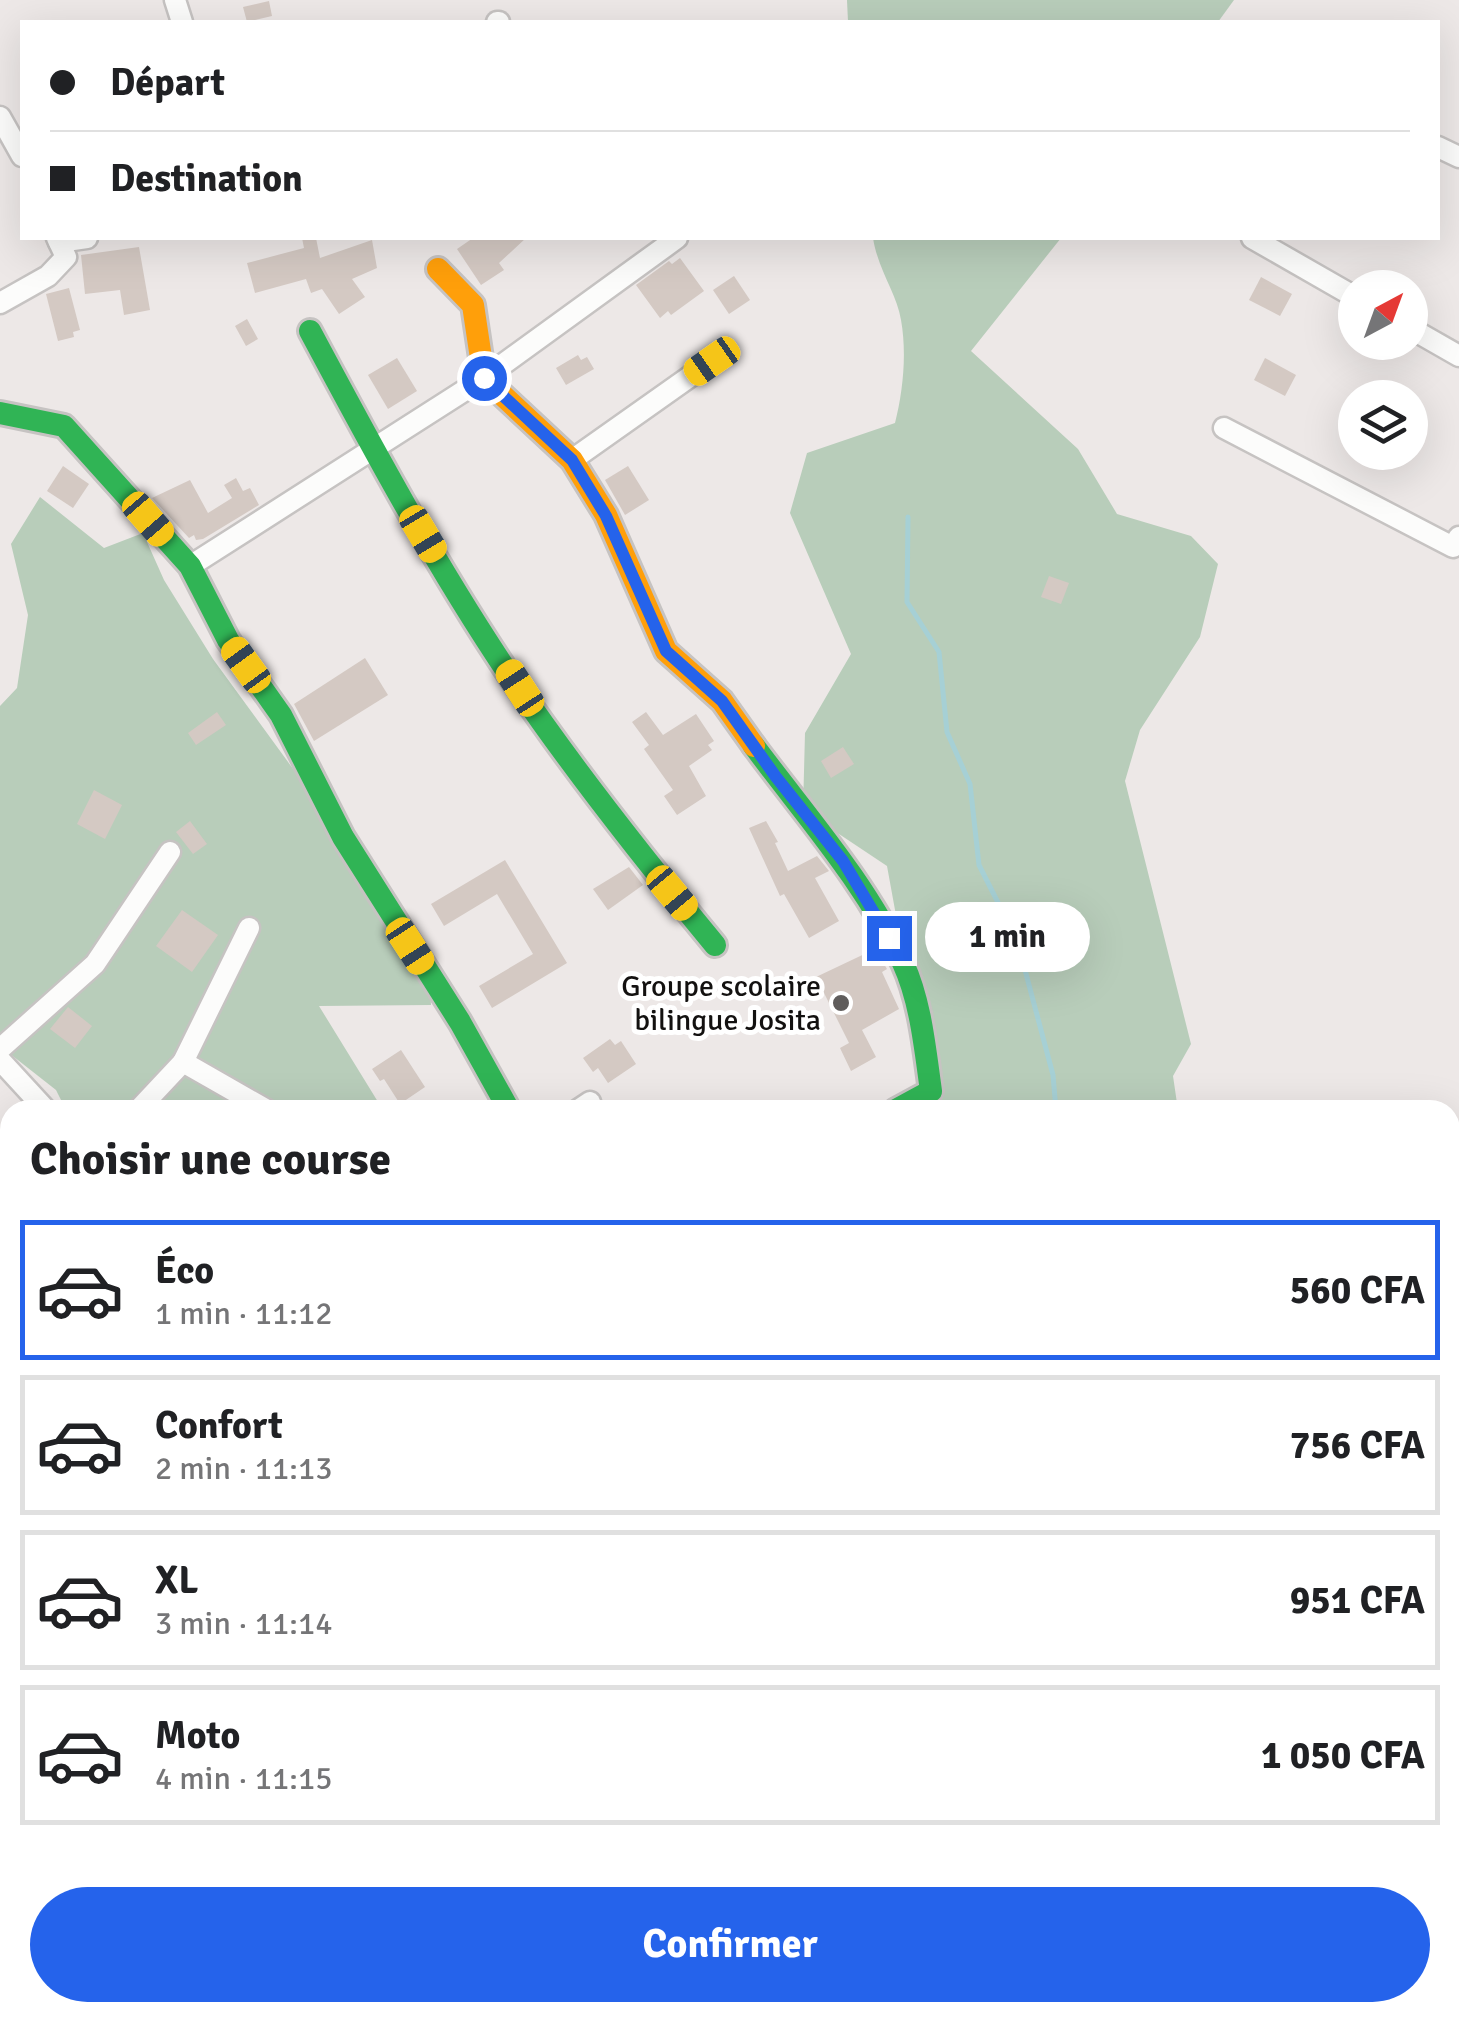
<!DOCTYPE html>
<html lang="fr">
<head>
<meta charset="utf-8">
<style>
	body { margin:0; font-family:Signika,sans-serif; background:#f2f2f2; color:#202124; height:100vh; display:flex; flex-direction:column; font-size:38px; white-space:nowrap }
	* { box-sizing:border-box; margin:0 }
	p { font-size:32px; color:#757577 }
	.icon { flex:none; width:55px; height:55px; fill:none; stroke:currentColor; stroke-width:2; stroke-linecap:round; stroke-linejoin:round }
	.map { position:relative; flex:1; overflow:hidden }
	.details { position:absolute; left:0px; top:1100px; width:1460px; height:922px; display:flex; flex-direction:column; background:#fff; border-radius:30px 30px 0 0; box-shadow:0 10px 40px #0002 }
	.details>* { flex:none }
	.guide { position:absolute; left:20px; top:20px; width:1420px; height:220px; border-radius:0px; box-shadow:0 10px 40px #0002; display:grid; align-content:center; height:220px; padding:0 30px; background:#fff }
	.needle { width:65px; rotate:41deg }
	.tools { position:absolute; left:1338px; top:270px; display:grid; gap:20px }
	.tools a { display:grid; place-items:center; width:90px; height:90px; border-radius:50%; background:#fff; box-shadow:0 10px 40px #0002; font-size:50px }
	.end { position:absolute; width:45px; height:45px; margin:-22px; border:12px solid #2563eb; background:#fff; box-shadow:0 0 0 5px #fff }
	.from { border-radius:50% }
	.bubble { position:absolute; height:70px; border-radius:35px; background:#fff; box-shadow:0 10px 40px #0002; font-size:32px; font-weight:700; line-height:70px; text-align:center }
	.car { position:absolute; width:30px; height:60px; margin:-30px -15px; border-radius:12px; box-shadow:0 0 8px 2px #0007; background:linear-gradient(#f5c518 24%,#345 0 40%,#f5c518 0 76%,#345 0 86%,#f5c518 0) }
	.guide b { display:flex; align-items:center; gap:35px; height:95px; font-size:38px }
	.guide b+b { border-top:2px solid #e0e0e0 }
	.guide i { width:25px; height:25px; background:#202124 }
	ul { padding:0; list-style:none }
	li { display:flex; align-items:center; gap:30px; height:140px; margin:0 20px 15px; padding:0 10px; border:5px solid #e0e0e0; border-radius:0px }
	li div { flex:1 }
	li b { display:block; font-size:38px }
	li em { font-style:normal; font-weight:700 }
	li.active { border-color:#2563eb }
	li>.icon { width:90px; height:90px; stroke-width:1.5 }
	h2 { padding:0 30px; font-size:45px; line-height:120px }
	.button { display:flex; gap:20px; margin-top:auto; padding:20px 30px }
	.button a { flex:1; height:115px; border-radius:60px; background:#2563eb; color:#fff; font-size:40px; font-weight:700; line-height:115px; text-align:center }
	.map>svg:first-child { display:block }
</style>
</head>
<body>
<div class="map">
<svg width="1459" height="2022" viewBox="0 0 1459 2022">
	<rect width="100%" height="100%" fill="#ede8e7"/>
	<g fill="#b8cdba">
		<path d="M847,0H1234L1218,22H848Z"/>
		<path d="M873,238H1061L971,351L1078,449L1117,514L1191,536L1218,564L1200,637L1140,730L1125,781L1191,1044L1173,1076L1178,1110H924L926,1080L887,866L803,810L805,733L851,654L790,513L807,453L895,423C903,392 907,353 901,320C897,294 878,270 873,238Z"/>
		<path d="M40,497L104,548L143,533L164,580L213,659L428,954L431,1005L319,1006L383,1110H66L56,1090L0,1046V706L17,688L28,615L11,544Z"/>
		<path d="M10,1276V1377L0,1375V1278Z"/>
		<path d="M1450,1460L1459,1464V1678L1450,1681Z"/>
		<path d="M68,2013H836L828,2022H72Z"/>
		<path d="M996,2013L1251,2012V2013L1248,2022H984Z"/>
	</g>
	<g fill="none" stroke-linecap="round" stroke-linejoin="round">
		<g stroke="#a6d0d5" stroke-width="5">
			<path d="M908,517L907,602L939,652L947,732L970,784L979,865L1017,940L1053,1075L1056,1110"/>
			<path d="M1450,1516L1459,1519"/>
			<path d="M1115,2022L1119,2012"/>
		</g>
	</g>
	<g fill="#d4c9c3">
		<path d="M269,1L272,16L247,22L243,7Z"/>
		<path d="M302,238H316L320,258L372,240L377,268L352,279L365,297L339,314L322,289L311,293L306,279L255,293L247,263L304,248Z"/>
		<path d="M473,238H526L499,263L504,270L481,285L457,249Z"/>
		<path d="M139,247L150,310L124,315L120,290L85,294L81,255Z"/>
		<path d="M680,258L704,291L671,315L668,311L660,318L636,285L669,261L672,264Z"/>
		<path d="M734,276L750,300L729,314L713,290Z"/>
		<path d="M1261,277L1292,294L1280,316L1249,300Z"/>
		<path d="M69,288L80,330L73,332L74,337L58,341L46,294Z"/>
		<path d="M247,319L258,339L246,346L235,326Z"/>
		<path d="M578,355L581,360L587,357L594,369L566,385L556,368Z"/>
		<path d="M397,358L417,391L388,409L368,375Z"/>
		<path d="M1265,358L1296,375L1285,396L1254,380Z"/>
		<path d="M63,466L89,484L73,508L47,491Z"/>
		<path d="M628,466L649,500L625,515L605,480Z"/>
		<path d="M236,478L243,491L250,488L259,505L203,539L196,540L194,535L189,538L152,498L190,480L208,513L232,498L224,485Z"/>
		<path d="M1049,576L1069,583L1061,604L1041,597Z"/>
		<path d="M365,658L388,695L314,741L294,704Z"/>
		<path d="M217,712L226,725L196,745L188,733Z"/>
		<path d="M646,712L663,735L696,714L714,741L708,745L712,750L689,766L706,796L677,815L664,796L673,790L644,749L649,745L632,722Z"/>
		<path d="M843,747L854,764L831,778L821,761Z"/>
		<path d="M94,790L122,805L105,839L77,824Z"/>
		<path d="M190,821L207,844L193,854L176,832Z"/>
		<path d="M766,821L778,842L775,843L788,871L817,856L829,871L815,878L839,921L809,938L784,894L780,896L749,828Z"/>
		<path d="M505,860L567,963L492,1008L479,986L533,954L497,894L444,926L431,904Z"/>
		<path d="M629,867L643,885L608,910L593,889Z"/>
		<path d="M182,910L218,935L192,972L156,946Z"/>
		<path d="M875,949L887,969L882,972L899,1009L862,1030L876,1057L851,1071L840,1048L849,1043L816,977Z"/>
		<path d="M68,1007L92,1026L75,1048L50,1029Z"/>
		<path d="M610,1039L615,1045L621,1041L636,1064L608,1083L598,1068L593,1072L583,1058Z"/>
		<path d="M401,1050L425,1087L400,1104L384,1079L380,1081L372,1069Z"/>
	</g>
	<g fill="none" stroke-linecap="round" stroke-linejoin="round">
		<defs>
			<g id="street">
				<path d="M175,0L182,22"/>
				<path d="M497,22H499"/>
				<path d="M0,117L22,156"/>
				<path d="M1438,147L1459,157"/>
				<path d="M1252,238L1355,297"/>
				<path d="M59,242L87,238"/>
				<path d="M0,303L48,276L66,257L57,238"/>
				<path d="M1410,328L1459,356"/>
				<path d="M1224,428L1453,547L1459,537"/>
				<path d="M572,460L712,361"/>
				<path d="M190,566L484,378L677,238"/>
				<path d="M0,1049L95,964L170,852"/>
				<path d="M0,1060L46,1110"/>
				<path d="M183,1062L249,928"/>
				<path d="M138,1110L183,1062L267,1110"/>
				<path d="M578,1110L590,1102"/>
				<path d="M0,1255L10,1264"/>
				<path d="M0,1566L10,1560"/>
				<path d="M0,1670L10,1676"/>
				<path d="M0,1859L10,1860"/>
				<path d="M1450,1914L1459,1906"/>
				<path d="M375,2012V2022"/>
				<path d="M676,2022V2012"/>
				<path d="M1335,2022L1345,2012"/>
			</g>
			<g id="fast">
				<path d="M310,331C373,449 437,568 512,679C575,772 644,859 715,945"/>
				<path d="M0,413L64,426L190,566L228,640L281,715L343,837L460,1022L509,1110"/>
				<path d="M754,746C806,816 866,883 903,963C921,1002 925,1049 931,1091L896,1110"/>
			</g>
			<path id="slow" d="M438,269L473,305L484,378L572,460L606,515L666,651L722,701L754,746"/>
		</defs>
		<use href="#street" stroke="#c6c3c2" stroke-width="25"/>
		<use href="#fast" stroke="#c6c3c2" stroke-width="28"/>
		<use href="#slow" stroke="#c6c3c2" stroke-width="28"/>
		<use href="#street" stroke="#fcfcfb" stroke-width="20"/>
		<use href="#fast" stroke="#30b455" stroke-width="22"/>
		<use href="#slow" stroke="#ff9f0a" stroke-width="22"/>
	</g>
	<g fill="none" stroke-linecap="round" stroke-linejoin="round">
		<path stroke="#2563eb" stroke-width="12" d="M484,378L572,460L606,516L666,651L722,701L776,777L843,861L889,938"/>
	</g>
	<circle fill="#5f5c5b" stroke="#fff" stroke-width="4" cx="841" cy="1003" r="10"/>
	<g text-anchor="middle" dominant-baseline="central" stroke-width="10" stroke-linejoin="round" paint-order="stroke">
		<g font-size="30" fill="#131110" stroke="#fff" text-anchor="end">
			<text x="821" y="986">Groupe scolaire<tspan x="821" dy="34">bilingue Josita</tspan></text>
		</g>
	</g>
</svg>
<div class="tools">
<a><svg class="needle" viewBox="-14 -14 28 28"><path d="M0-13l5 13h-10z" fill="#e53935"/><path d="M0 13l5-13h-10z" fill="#757577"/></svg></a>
<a><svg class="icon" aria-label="layers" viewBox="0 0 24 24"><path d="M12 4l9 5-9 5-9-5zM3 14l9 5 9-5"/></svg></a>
</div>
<i class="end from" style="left:484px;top:378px"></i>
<i class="end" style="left:889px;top:938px"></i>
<div class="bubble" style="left:925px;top:902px;width:165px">1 min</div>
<i class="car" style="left:712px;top:361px;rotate:235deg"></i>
<i class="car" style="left:148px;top:519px;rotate:139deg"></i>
<i class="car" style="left:423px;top:534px;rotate:149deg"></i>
<i class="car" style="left:246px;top:665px;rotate:324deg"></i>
<i class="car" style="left:520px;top:688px;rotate:327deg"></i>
<i class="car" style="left:672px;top:893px;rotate:140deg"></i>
<i class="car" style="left:410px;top:946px;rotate:147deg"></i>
<div class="guide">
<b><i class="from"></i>Départ</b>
<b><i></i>Destination</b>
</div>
<section class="details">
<h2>Choisir une course</h2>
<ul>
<li class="active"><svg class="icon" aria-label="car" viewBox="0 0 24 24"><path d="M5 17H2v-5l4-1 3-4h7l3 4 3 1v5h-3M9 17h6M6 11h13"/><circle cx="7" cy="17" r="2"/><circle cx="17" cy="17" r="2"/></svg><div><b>Éco</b><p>1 min · 11:12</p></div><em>560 CFA</em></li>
<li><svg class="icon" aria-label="car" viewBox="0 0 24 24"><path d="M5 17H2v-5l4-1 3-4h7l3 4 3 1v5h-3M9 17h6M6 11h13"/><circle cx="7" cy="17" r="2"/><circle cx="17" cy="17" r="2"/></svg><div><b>Confort</b><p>2 min · 11:13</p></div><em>756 CFA</em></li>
<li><svg class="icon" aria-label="car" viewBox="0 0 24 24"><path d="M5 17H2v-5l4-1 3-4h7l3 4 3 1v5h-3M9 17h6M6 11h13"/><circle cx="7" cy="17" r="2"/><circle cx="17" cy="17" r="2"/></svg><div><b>XL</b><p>3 min · 11:14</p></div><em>951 CFA</em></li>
<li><svg class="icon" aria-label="car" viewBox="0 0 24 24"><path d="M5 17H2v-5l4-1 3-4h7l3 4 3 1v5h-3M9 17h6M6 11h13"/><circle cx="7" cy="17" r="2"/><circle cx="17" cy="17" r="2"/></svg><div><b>Moto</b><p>4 min · 11:15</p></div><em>1 050 CFA</em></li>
</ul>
<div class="button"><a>Confirmer</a></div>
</section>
</div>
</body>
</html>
